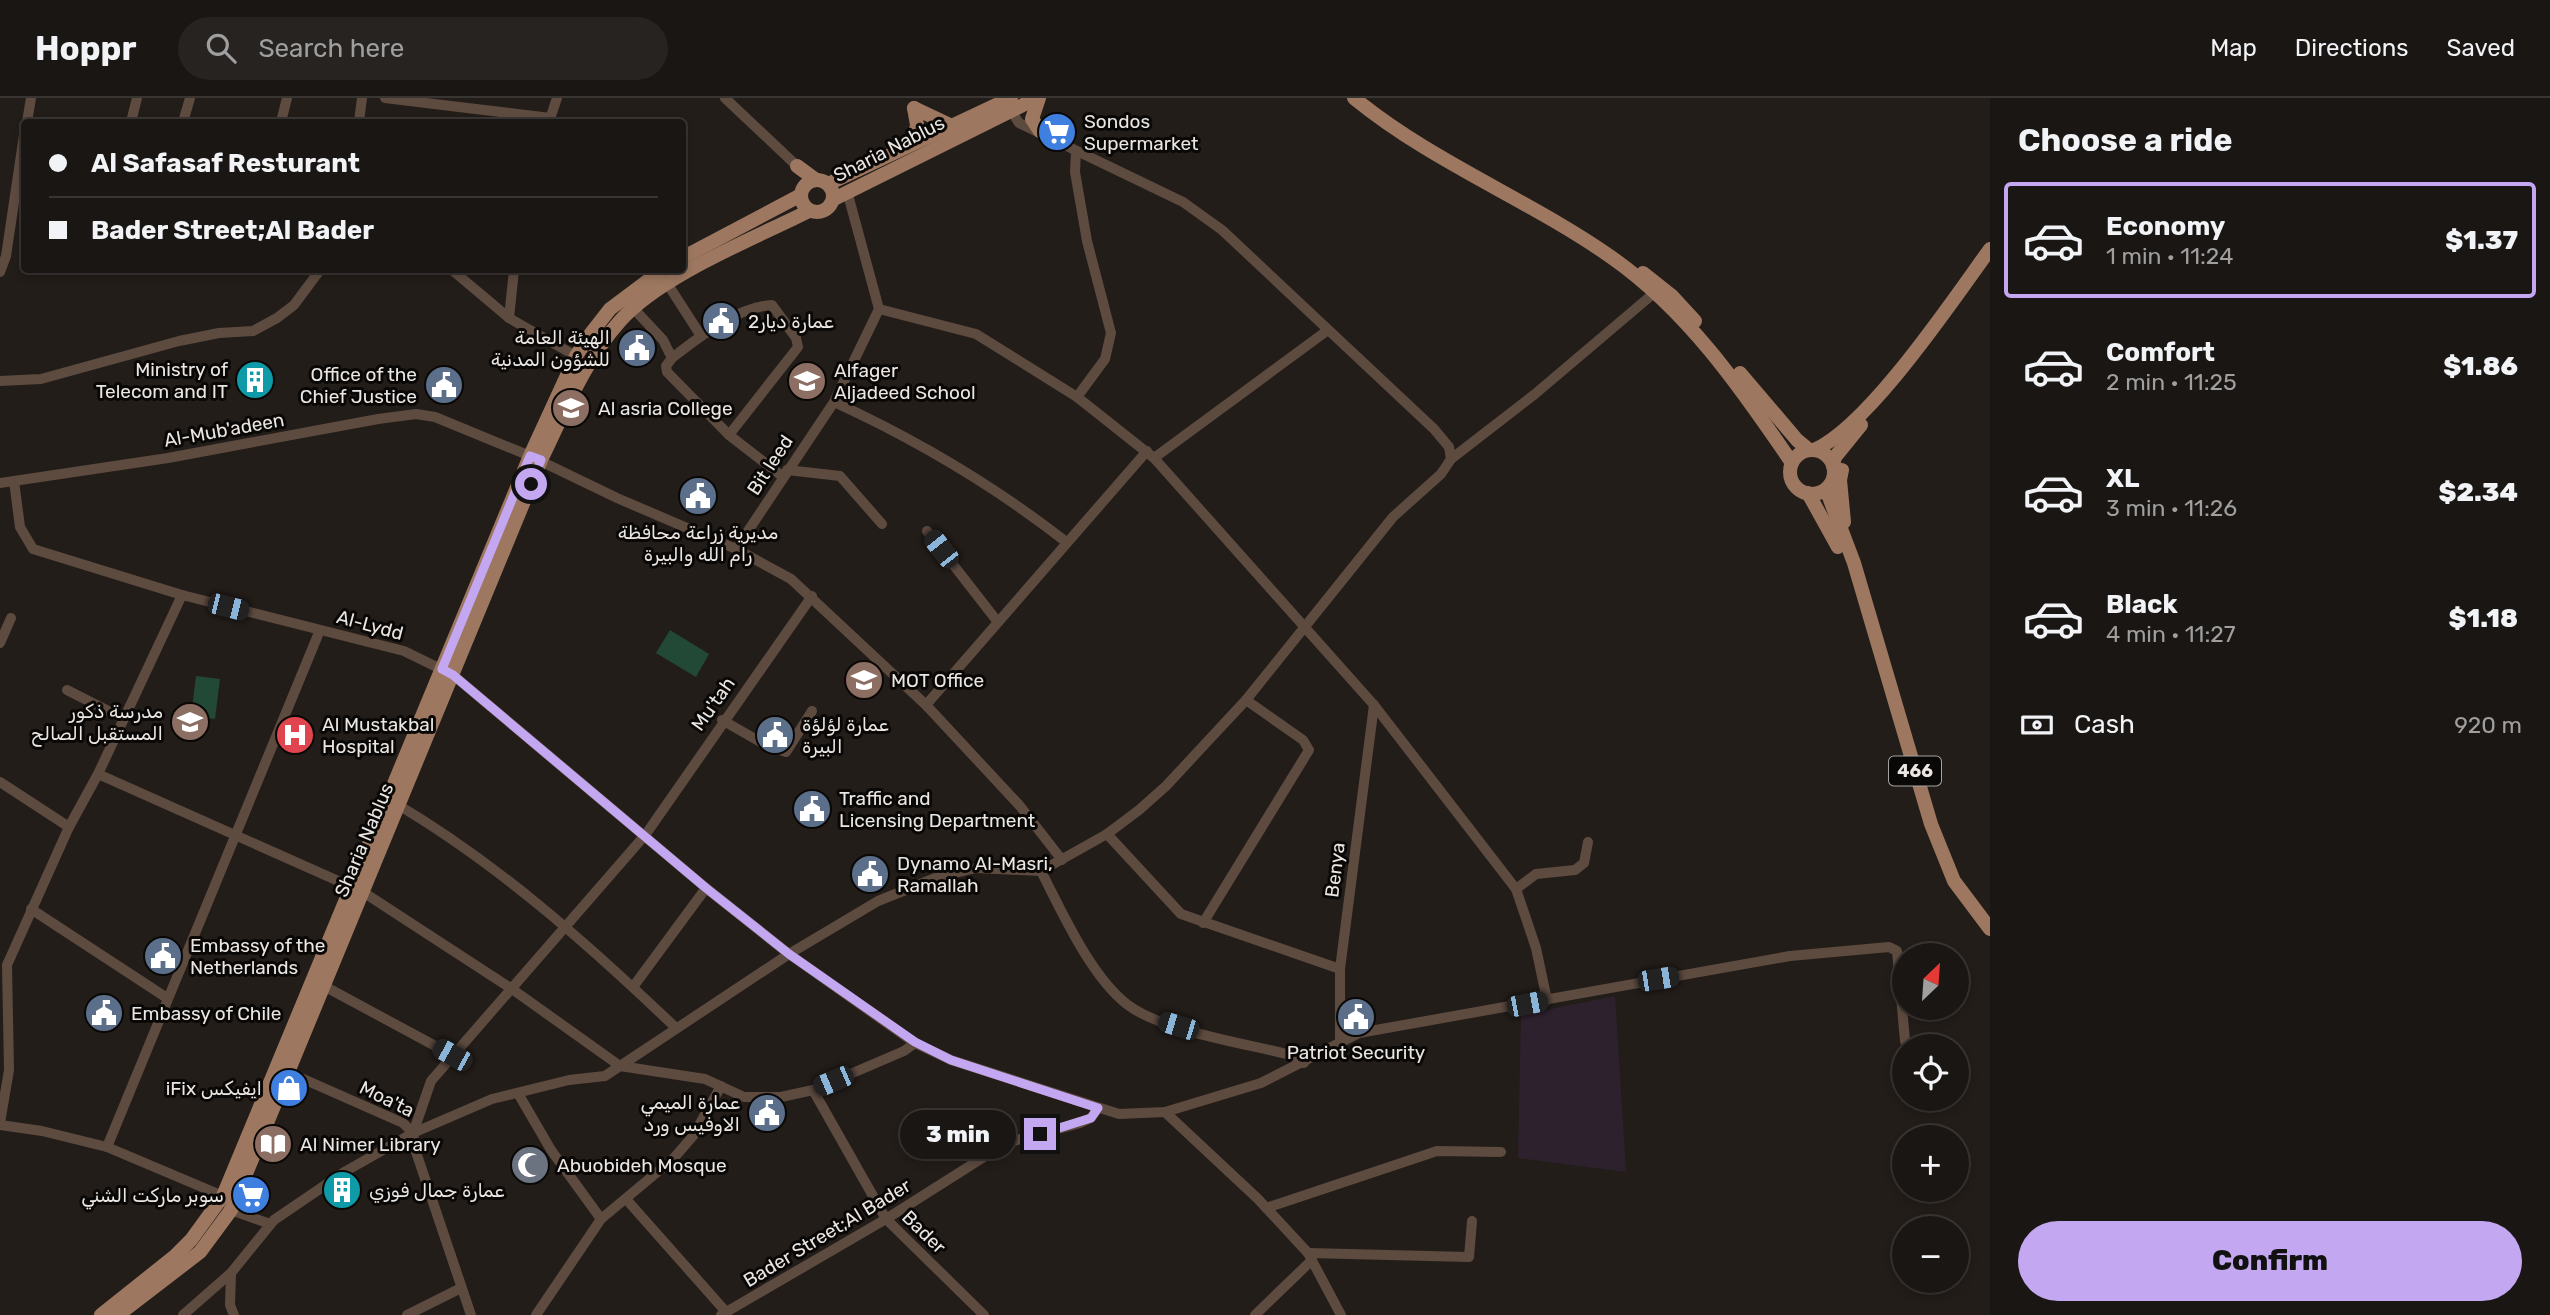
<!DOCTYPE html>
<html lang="en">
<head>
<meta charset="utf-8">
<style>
	body { margin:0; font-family:Rubik,Vazirmatn,sans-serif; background:#272321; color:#f1f3f6; height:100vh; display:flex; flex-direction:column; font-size:26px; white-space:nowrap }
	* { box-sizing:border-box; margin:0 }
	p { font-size:23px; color:#9f9fa0 }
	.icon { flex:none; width:38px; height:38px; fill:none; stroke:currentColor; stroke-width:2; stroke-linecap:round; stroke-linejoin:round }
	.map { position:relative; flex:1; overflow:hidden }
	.drawer { display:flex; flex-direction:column; background:#1a1613; width:560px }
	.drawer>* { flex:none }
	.hud { position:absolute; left:21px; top:21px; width:665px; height:154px; border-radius:7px; box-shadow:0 4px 10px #0003,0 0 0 2px #383533; display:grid; align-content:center; height:154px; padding:0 28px; background:#1a1613 }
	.needle { width:46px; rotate:25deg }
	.controls { position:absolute; left:1892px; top:845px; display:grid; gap:14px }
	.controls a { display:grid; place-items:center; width:77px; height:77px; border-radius:50%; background:#1a1613; box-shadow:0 4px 10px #0003,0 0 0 2px #383533; font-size:35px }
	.end { position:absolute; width:32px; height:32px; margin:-16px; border:9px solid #c4a7f1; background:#111; box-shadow:0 0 0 4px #111 }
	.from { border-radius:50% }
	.bubble { position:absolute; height:49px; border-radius:24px; background:#1a1613; box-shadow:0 4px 10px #0003,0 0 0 2px #383533; font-size:23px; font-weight:800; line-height:49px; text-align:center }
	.car { position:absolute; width:21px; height:42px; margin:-21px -10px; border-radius:9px; box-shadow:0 0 5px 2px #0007; background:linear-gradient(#222 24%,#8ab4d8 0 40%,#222 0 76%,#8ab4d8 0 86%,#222 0) }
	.hud b { display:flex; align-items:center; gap:24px; height:66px; font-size:26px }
	.hud b+b { border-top:2px solid #383533 }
	.hud i { width:18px; height:18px; background:#f1f3f6 }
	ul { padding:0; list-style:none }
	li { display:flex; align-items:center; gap:21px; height:116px; margin:0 14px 10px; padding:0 14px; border:4px solid transparent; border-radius:7px }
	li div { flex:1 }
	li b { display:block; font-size:26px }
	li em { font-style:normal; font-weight:800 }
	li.selected { border-color:#c4a7f1 }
	li>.icon { width:63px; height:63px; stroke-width:1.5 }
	h2 { padding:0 28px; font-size:32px; line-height:84px }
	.pay { display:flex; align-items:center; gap:18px; height:77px; padding:0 28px; font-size:26px }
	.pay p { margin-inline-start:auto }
	.cta { display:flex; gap:14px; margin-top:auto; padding:14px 28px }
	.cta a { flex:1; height:80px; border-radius:42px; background:#c4a7f1; color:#111; font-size:28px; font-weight:800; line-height:80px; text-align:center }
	header { display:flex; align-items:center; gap:42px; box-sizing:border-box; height:98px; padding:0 35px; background:#1a1613; border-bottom:2px solid #383533 }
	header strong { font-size:33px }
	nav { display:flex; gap:38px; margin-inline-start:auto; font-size:24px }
	.search { width:490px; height:63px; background:#272321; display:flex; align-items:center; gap:18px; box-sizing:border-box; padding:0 24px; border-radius:38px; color:#9f9fa0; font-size:26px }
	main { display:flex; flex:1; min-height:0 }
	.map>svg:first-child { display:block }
</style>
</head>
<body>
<header>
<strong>Hoppr</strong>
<div class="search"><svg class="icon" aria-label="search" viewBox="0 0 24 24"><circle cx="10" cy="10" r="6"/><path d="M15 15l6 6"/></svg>Search here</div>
<nav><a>Map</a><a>Directions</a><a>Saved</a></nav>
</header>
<main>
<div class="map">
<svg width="1990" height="1217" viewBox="0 0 1990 1217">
	<rect width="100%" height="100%" fill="#231d19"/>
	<path fill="#2d212e" d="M1615,898L1626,1074L1518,1060L1521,917Z"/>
	<g fill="#224836">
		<path d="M670,532L709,556L696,579L656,555Z"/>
		<path d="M196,578L220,581L215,621L191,618Z"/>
	</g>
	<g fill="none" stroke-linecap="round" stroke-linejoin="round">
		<g stroke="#5e4b40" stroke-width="10">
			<path d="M385,0L550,20"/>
			<path d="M725,0L797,68"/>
			<path d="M27,24L31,0"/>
			<path d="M131,24L137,0"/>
			<path d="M183,24L190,0"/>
			<path d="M281,24L287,0"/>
			<path d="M359,24L362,0"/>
			<path d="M549,24L557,0"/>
			<path d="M1076,53L1075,74L1087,143L1111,235L1105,261L1077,299"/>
			<path d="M452,172L509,220L576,258"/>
			<path d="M0,174L6,158L24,37"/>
			<path d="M667,185L701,238"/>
			<path d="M634,211L663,242L672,260L666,268L667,274L729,337"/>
			<path d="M879,211L976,236L1077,299L1154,360L1374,607L1516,791L1536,850L1547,902"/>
			<path d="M509,220L514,172"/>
			<path d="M672,260C699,239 737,209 772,207L796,240L798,249L729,337L782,378"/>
			<path d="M0,283L41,281L179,243L219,235L253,233L277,220L294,207L320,172"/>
			<path d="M834,304C917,342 993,387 1065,443"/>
			<path d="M1154,360L1328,232"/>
			<path d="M1451,361L1535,296L1660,190"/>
			<path d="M787,372L840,378L882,426"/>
			<path d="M14,383L20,429L33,451L182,497"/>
			<path d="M0,385L168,360L378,321L416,316L435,319L530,358L617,400L736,451L791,481L926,607L1020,708L1062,762"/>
			<path d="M927,433L997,523"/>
			<path d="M736,451L834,304L879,211L847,93"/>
			<path d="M0,545L11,520"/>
			<path d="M67,592L122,620"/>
			<path d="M926,607L1147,353"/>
			<path d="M722,622L764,646L786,654L812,613"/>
			<path d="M98,676L363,794L512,891L620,968L705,981L744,999H781L813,992L904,953L915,945"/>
			<path d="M0,684L69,729L98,676L182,497L404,553L453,577L706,790L789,856L915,945L951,962L1119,1016L1165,1014L1261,985L1359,935L1790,858L1889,849L1897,853L1905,943"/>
			<path d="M393,704C496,764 589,847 675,929"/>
			<path d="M1107,736L1181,816L1340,871"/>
			<path d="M1041,773C1062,814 1091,879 1128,907C1162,933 1248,946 1291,957L1304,965"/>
			<path d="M1516,791L1536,776L1575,772L1584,765L1588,744"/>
			<path d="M31,811L167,900"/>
			<path d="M1203,825L1309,652L1303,642L1246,602"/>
			<path d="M324,888L452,957"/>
			<path d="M633,889L706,790"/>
			<path d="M1340,942V871L1374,607"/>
			<path d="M283,972L403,1025L413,1035"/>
			<path d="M813,992L886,1121L984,1217"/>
			<path d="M519,997L551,1052L601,1121"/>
			<path d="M1165,1014L1258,1101L1308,1155L1341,1217"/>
			<path d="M0,1025L9,972L7,867L69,729"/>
			<path d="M0,1027L42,1033L107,1049L223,1098L231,1112L270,1126"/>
			<path d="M107,1049L320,532"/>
			<path d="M626,1101L727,1215"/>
			<path d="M1266,1110L1437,1053L1501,1054"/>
			<path d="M1308,1155L1469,1159L1472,1123"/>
			<path d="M231,1175L230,1207L234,1217"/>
			<path d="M183,1217L231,1175L274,1122L346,1073L413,1035L492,1001L569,982L605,978L789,856L878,803L938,779L976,770L1041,773L1107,736L1139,712L1166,688L1246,602L1393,419L1441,376L1451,361L1449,349L1434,331L1222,132L1183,104L1019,25L1008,8"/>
			<path d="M407,1217L461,1190"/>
			<path d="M471,1217L416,1054L413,1035L431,983L646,736L812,498"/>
			<path d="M536,1217L601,1121L673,1061L693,1038L721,988"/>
			<path d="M721,1217L886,1121L1006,1045L1080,1025L1091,1020L1098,1010"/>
			<path d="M1255,1217L1312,1162"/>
		</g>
		<g stroke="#9d7760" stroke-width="14">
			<path d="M1039,0L1032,21L1040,33"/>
			<path d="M1354,0C1432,64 1528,101 1611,159C1687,212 1741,290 1792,365"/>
			<path d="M914,10L952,28"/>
			<path d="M913,45L917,27L914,10"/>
			<path d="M797,68L816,82"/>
			<circle cx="817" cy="98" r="16"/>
			<path d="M828,86L1011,0"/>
			<path d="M834,101L1037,0"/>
			<path d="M682,160L801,97"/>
			<path d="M1643,175L1672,198L1695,223"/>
			<path d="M1740,275L1797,342L1809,352"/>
			<path d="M1814,352C1868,329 1953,202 1990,151"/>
			<circle cx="1812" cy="374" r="22"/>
			<path d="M1833,368L1835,359L1861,327"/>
			<path d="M1842,372L1840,382L1844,424"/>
			<path d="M1830,387L1829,399L1854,465L1931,726L1954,783L1990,831"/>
			<path d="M1808,395L1838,449"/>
			<path d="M101,1217L175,1158L191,1142L223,1098L530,358L576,258L592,234L610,211L662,172"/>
			<path d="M118,1217L200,1154L231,1112L541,362C564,315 584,263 620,223C661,177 753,141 809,113"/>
		</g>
	</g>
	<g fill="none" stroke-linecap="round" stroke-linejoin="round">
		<path stroke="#c4a7f1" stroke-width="9" d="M531,386L541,362L530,358L442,571L453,577L706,790L789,856L915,944L951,962L1098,1010L1091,1020L1040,1036"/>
	</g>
	<defs>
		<symbol id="supermarket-disc" viewBox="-11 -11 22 22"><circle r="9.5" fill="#3f7fe0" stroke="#0a0806"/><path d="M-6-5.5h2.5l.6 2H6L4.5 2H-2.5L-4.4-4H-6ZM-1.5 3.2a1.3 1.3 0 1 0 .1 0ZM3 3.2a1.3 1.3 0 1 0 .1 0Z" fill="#fff"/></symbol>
		<symbol id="civic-disc" viewBox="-11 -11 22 22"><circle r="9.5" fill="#5c6f8a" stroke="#0a0806"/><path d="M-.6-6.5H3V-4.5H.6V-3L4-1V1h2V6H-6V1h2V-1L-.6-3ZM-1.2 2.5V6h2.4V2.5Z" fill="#fff"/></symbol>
		<symbol id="building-disc" viewBox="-11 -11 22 22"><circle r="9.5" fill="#0f9aa8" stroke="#0a0806"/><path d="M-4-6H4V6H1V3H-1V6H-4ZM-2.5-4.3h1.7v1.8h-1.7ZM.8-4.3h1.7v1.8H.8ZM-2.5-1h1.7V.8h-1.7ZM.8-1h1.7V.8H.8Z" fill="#fff"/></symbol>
		<symbol id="school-disc" viewBox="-11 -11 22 22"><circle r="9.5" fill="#8d6e63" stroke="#0a0806"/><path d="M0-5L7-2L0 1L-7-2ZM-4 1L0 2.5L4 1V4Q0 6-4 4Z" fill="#fff"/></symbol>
		<symbol id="university-disc" viewBox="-11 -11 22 22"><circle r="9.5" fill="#8d6e63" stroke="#0a0806"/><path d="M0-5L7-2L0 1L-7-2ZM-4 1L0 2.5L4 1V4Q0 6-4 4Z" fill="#fff"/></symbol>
		<symbol id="hospital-disc" viewBox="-11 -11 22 22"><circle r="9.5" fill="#e0444e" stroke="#0a0806"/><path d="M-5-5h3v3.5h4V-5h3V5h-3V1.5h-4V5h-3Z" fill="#fff"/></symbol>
		<symbol id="shop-disc" viewBox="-11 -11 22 22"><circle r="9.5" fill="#3f7fe0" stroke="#0a0806"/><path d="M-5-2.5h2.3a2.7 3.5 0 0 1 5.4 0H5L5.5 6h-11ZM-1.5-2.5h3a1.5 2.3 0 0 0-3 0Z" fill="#fff"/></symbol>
		<symbol id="library-disc" viewBox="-11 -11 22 22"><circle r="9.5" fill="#8d6e63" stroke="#0a0806"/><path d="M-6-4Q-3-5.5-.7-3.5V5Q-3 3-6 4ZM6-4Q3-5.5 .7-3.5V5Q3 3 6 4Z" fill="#fff"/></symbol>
		<symbol id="mosque-disc" viewBox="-11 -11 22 22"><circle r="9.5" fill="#6b7280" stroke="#0a0806"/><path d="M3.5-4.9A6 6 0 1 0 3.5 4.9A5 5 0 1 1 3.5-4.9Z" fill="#fff"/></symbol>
	</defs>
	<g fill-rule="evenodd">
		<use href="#supermarket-disc" x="1035" y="12" width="44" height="44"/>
		<use href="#civic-disc" x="699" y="201" width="44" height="44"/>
		<use href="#civic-disc" x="615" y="228" width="44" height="44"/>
		<use href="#building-disc" x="233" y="260" width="44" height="44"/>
		<use href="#school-disc" x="785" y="261" width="44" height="44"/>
		<use href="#civic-disc" x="422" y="265" width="44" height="44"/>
		<use href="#university-disc" x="549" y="288" width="44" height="44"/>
		<use href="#civic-disc" x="676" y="376" width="44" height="44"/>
		<use href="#school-disc" x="842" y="560" width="44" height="44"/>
		<use href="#school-disc" x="168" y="602" width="44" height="44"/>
		<use href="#hospital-disc" x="273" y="615" width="44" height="44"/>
		<use href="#civic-disc" x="753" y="615" width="44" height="44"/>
		<use href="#civic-disc" x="790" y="689" width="44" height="44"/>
		<use href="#civic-disc" x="848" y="754" width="44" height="44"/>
		<use href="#civic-disc" x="141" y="836" width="44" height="44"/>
		<use href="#civic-disc" x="82" y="893" width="44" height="44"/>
		<use href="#civic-disc" x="1334" y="897" width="44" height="44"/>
		<use href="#shop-disc" x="267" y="968" width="44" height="44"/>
		<use href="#civic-disc" x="745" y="993" width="44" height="44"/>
		<use href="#library-disc" x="251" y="1024" width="44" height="44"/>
		<use href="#mosque-disc" x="508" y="1045" width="44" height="44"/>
		<use href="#building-disc" x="320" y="1070" width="44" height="44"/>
		<use href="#supermarket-disc" x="229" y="1075" width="44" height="44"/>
	</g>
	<g text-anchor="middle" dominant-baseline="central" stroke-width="6" stroke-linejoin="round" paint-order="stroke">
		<rect fill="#0a0806" stroke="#a7a3a1" stroke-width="2" x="1889" y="658.5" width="52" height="29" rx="5"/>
		<g font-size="18" font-weight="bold" fill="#eae6e3">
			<text x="1915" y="673">466</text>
		</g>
		<g font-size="19" fill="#eae6e3" stroke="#0a0806" text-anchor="start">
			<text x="1084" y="23">Sondos<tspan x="1084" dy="22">Supermarket</tspan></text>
			<text x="748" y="223">عمارة ديار2</text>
			<text x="610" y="239" text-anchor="end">الهيئة العامة<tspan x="610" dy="22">للشؤون المدنية</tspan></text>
			<text x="228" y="271" text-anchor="end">Ministry of<tspan x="228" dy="22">Telecom and IT</tspan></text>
			<text x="834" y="272">Alfager<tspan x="834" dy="22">Aljadeed School</tspan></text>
			<text x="417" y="276" text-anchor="end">Office of the<tspan x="417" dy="22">Chief Justice</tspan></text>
			<text x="598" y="310">Al asria College</text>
			<text x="698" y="434" text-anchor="middle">مديرية زراعة محافظة<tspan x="698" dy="22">رام الله والبيرة</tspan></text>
			<text x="891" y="582">MOT Office</text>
			<text x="163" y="613" text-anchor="end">مدرسة ذكور<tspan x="163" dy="22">المستقبل الصالح</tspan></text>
			<text x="322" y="626">Al Mustakbal<tspan x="322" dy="22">Hospital</tspan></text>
			<text x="802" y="626">عمارة لؤلؤة<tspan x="802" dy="22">البيرة</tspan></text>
			<text x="839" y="700">Traffic and<tspan x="839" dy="22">Licensing Department</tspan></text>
			<text x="897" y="765">Dynamo Al-Masri,<tspan x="897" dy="22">Ramallah</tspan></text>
			<text x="190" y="847">Embassy of the<tspan x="190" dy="22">Netherlands</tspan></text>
			<text x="131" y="915">Embassy of Chile</text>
			<text x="1356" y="954" text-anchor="middle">Patriot Security</text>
			<text x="262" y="990" text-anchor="end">iFix ايفيكس</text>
			<text x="740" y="1004" text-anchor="end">عمارة الميمي<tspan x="740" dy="22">الاوفيس ورد</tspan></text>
			<text x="300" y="1046">Al Nimer Library</text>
			<text x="557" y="1067">Abuobideh Mosque</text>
			<text x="369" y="1092">عمارة جمال فوزي</text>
			<text x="224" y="1097" text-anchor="end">سوبر ماركت الشني</text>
		</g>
		<g font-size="19" fill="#eae6e3" stroke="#0a0806">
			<text transform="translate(889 51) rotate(-27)">Sharia Nablus</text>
			<text transform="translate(224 332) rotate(-10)">Al-Mub'adeen</text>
			<text transform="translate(770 367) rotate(-57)">Bit leed</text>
			<text transform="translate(370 527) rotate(15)">Al-Lydd</text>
			<text transform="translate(713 606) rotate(-55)">Mu'tah</text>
			<text transform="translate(364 742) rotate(-67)">Sharia Nablus</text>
			<text transform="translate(1335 772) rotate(-83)">Benya</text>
			<text transform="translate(387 1001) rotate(26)">Moa'ta</text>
			<text transform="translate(924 1134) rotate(44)">Bader</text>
			<text transform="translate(827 1135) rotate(-31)">Bader Street;Al Bader</text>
		</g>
	</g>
</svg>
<div class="controls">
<a><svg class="needle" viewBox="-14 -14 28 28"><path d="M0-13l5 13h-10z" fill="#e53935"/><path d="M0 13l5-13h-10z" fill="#9f9fa0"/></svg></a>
<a><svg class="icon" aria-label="locate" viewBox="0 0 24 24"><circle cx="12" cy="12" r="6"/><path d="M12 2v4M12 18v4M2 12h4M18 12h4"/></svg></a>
<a>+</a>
<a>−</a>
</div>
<i class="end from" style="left:531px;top:386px"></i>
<i class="end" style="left:1040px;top:1036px"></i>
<div class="bubble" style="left:900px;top:1012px;width:116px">3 min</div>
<i class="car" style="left:941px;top:451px;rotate:322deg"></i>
<i class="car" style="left:228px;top:509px;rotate:104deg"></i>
<i class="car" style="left:1658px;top:881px;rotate:81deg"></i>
<i class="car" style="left:1527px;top:906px;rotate:79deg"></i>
<i class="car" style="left:1178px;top:928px;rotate:287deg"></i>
<i class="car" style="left:452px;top:957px;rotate:299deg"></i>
<i class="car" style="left:833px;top:983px;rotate:247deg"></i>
<div class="hud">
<b><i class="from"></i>Al Safasaf Resturant</b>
<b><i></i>Bader Street;Al Bader</b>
</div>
</div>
<section class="drawer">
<h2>Choose a ride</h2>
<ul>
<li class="selected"><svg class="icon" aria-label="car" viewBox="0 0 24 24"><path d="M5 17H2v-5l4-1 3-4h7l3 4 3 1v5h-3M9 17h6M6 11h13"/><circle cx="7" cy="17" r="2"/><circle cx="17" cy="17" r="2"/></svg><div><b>Economy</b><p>1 min · 11:24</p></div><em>$1.37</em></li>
<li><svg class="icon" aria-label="car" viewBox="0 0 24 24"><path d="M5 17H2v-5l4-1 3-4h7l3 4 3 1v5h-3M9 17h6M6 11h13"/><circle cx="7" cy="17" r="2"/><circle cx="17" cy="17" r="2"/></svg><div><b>Comfort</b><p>2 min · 11:25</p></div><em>$1.86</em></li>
<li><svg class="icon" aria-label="car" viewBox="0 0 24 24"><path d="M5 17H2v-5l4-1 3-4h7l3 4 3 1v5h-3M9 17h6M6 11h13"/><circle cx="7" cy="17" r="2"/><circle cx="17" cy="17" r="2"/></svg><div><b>XL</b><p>3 min · 11:26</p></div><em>$2.34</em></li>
<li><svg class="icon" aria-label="car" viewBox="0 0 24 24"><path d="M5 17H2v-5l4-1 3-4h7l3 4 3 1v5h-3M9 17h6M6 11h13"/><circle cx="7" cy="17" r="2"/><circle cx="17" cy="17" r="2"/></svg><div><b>Black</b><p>4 min · 11:27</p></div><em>$1.18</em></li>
</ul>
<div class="pay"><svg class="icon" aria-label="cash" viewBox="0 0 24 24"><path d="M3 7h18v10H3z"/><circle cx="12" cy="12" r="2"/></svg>Cash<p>920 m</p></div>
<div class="cta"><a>Confirm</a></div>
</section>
</main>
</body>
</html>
